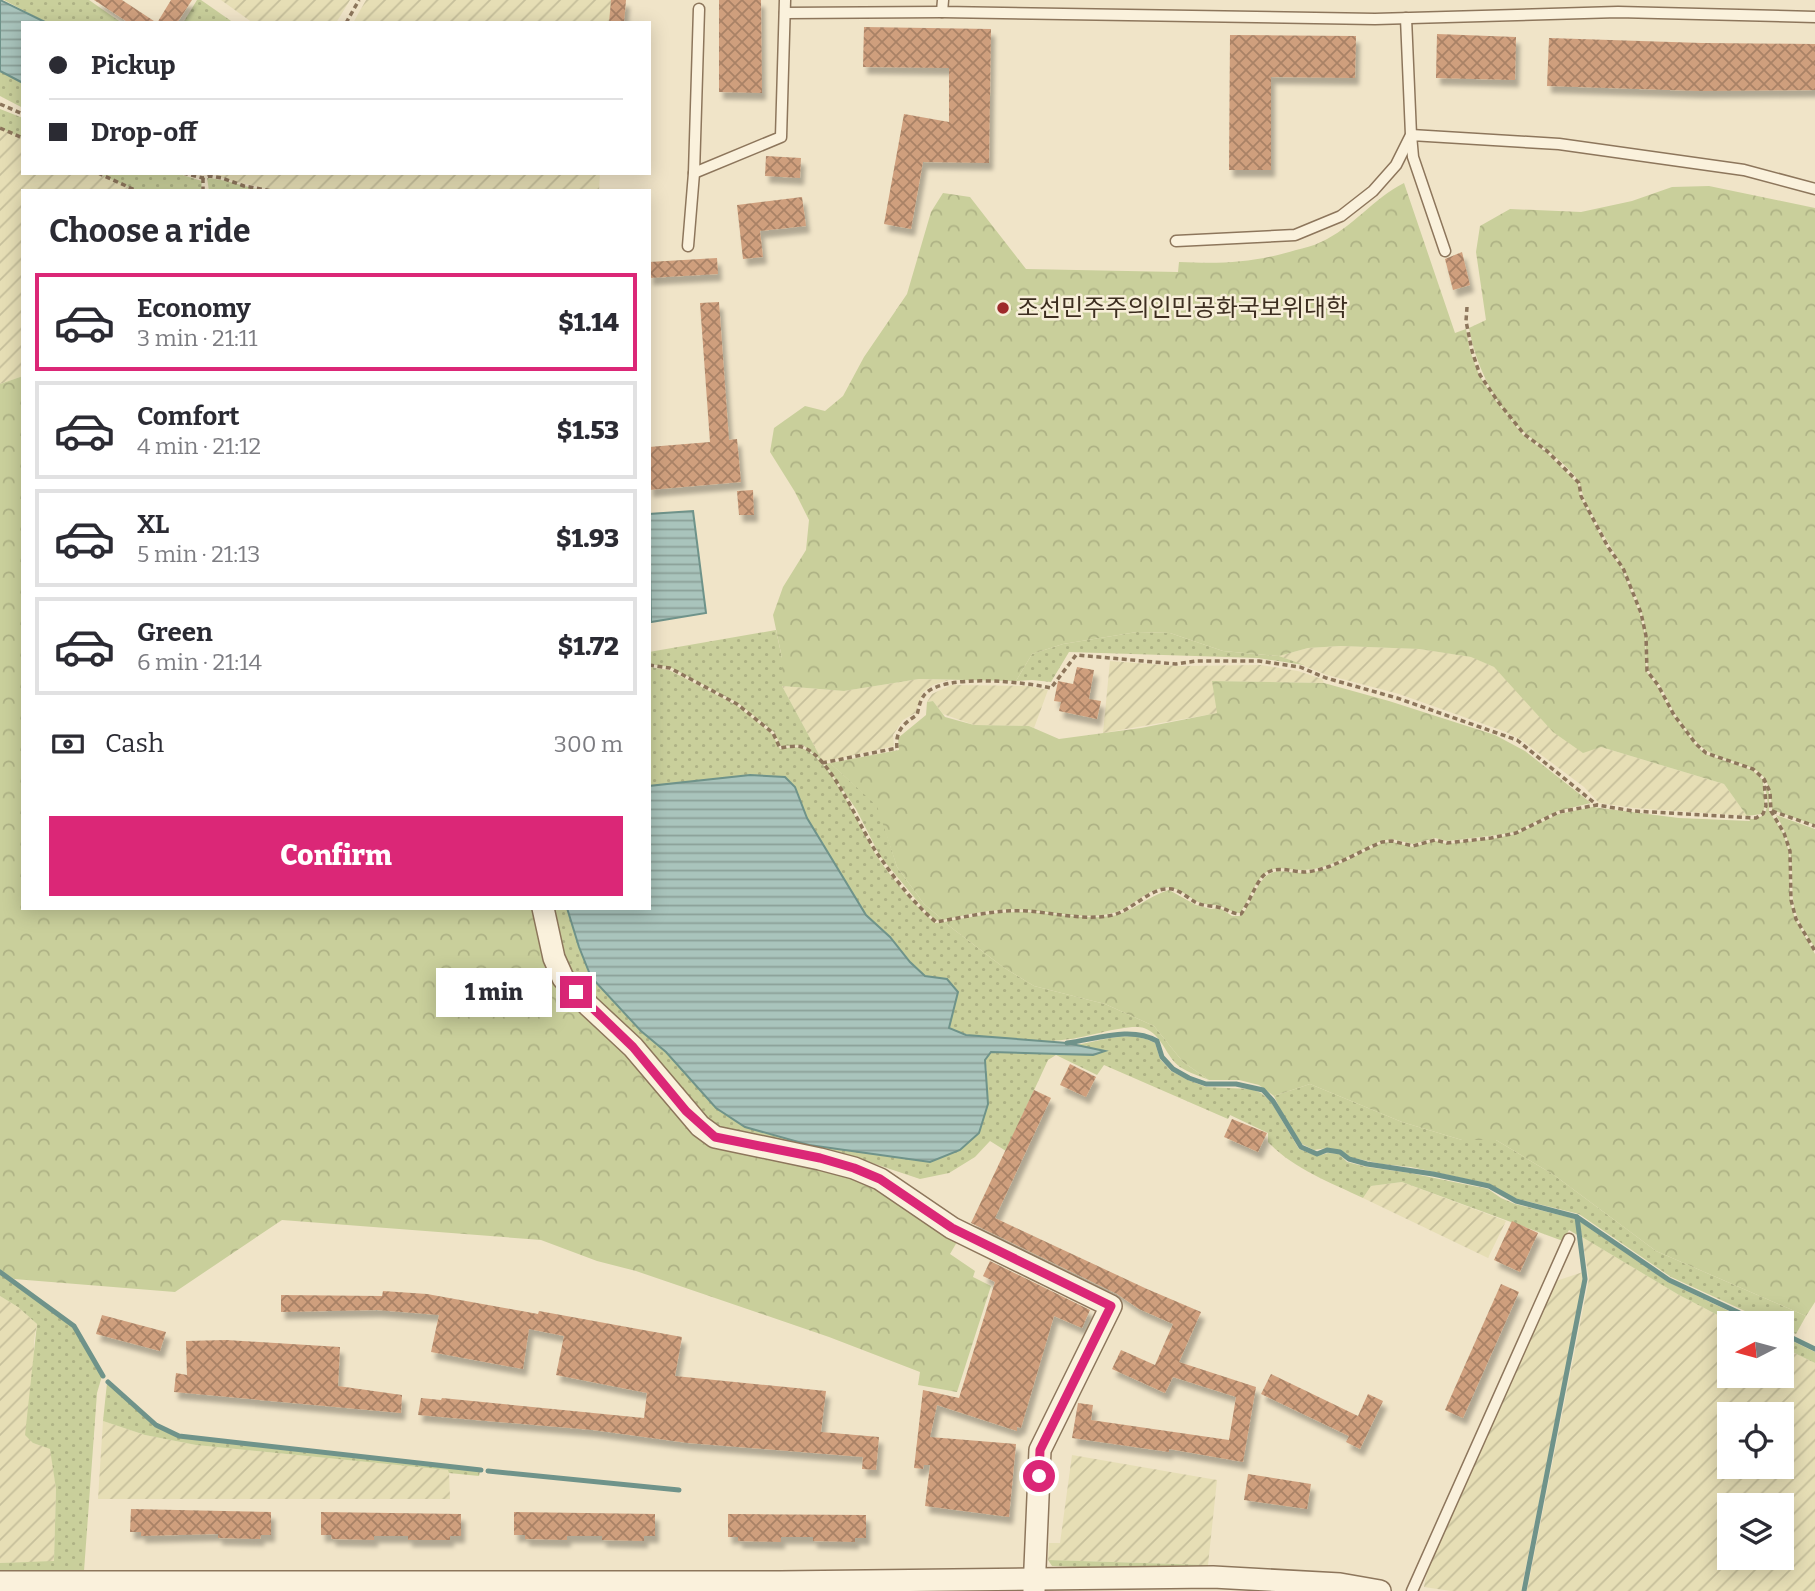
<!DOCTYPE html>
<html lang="en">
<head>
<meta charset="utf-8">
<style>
	body { margin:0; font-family:Bitter,"Noto Sans KR",serif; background:#f7f7f7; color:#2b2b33; height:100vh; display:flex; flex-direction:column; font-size:26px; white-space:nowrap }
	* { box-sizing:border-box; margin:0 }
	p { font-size:23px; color:#7c7c81 }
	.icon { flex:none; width:38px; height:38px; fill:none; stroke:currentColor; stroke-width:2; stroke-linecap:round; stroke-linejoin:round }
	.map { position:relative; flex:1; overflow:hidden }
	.drawer { position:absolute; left:21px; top:189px; width:630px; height:721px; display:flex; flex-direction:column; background:#fff; border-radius:0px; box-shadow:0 4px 18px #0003 }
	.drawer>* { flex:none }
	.hud { position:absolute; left:21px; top:21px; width:630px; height:154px; border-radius:0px; box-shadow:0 4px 18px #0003; display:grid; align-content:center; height:154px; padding:0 28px; background:#fff }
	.needle { width:46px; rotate:264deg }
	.tools { position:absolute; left:1717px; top:1311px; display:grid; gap:14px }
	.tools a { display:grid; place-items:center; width:77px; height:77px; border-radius:0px; background:#fff; box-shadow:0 4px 18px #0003; font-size:35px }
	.end { position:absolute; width:32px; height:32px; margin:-16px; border:9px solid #db2777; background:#fff; box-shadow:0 0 0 4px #fff }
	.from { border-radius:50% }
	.bubble { position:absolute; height:49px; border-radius:0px; background:#fff; box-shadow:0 4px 18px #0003; font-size:23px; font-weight:800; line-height:49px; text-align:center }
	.hud b { display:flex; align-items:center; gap:24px; height:66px; font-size:26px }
	.hud b+b { border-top:2px solid #e1e1e2 }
	.hud i { width:18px; height:18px; background:#2b2b33 }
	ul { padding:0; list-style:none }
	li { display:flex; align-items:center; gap:21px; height:98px; margin:0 14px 10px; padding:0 14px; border:4px solid #e1e1e2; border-radius:0px }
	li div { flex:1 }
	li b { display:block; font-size:26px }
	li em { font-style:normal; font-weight:800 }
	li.on { border-color:#db2777 }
	li>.icon { width:63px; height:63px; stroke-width:1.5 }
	h2 { padding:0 28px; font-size:32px; line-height:84px }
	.pay { display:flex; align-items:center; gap:18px; height:77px; padding:0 28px; font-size:26px }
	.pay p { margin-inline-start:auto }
	.action { display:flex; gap:14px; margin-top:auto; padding:14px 28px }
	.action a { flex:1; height:80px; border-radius:0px; background:#db2777; color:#fff; font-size:28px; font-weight:800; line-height:80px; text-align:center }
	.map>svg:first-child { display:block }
</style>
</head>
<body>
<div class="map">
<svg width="1815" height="1591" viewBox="0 0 1815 1591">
	<defs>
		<pattern id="farmland-furrows" width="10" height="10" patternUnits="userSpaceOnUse" patternTransform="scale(1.75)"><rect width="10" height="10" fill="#e6deb5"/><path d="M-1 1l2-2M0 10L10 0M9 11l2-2" fill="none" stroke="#c6bf9b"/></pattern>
		<pattern id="grass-dots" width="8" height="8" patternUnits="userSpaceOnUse" patternTransform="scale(1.75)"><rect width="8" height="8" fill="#c9cf9b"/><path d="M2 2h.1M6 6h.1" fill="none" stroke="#aeb285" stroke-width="1.8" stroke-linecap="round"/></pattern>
		<pattern id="forest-crowns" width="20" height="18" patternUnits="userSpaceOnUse" patternTransform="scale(1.75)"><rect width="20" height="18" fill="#c9cf9b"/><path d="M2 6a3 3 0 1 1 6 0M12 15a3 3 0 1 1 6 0" fill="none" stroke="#aeb285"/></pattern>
		<pattern id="water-rules" width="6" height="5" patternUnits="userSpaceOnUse" patternTransform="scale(1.75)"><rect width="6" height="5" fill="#a9c4bc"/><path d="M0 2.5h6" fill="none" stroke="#8ba098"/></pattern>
		<pattern id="building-cross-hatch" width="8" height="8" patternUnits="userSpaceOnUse" patternTransform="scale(1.75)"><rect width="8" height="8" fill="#cf9f7d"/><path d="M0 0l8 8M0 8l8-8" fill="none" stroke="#a98266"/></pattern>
		<filter id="shadow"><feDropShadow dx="4" dy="7" stdDeviation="2" flood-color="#0004"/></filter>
	</defs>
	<rect width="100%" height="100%" fill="#f0e4c8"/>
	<g fill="url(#farmland-furrows)" fill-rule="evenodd">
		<path d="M221,0H350L336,23H253Z"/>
		<path d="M366,0H611L610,23H353Z"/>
		<path d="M0,128L23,138V173H98L137,191H23V376L0,384Z"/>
		<path d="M219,173H600L599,191H277L232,181L215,175Z"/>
		<path d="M1341,646L1419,649L1472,657L1494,667L1522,695L1601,747L1724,784L1747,816L1634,808L1599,803L1584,787L1520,739L1506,732L1399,694L1327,675L1279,656L1308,648Z"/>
		<path d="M1110,661L1177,666L1261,665L1298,671L1322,679L1324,683L1213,681L1218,713L1103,733Z"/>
		<path d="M919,679L949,680L933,685L923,692L915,713L903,720L893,735L894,746L823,762L782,686L844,691Z"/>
		<path d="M951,685L1029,686L1048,690L1034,728L1029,726L974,725L943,714L933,701L927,702L932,694Z"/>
		<path d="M1402,1182L1506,1221L1488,1258L1363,1198L1371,1186Z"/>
		<path d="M1582,1237L1679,1295L1733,1323H1729V1376H1782V1347L1815,1363V1591H1527L1589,1279ZM1729,1414H1782V1466H1729ZM1729,1505H1782V1558H1729Z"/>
		<path d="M1583,1272L1584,1279L1521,1591H1451L1424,1587L1427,1572L1553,1282Z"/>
		<path d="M0,1296L18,1307L37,1324L34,1340L33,1443L51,1449L56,1489L54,1562L0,1563Z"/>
		<path d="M103,1421L145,1435L196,1445L449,1470L450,1499H98Z"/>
		<path d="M1072,1455L1217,1480L1208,1565L1048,1560L1049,1543H1060Z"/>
	</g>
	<g fill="url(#grass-dots)">
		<path d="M4,0H89L122,23H47Z"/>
		<path d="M197,0H201L234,23H183Z"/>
		<path d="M0,71L23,83V108L0,96Z"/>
		<path d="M0,109L23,118V138L0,128Z"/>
		<path d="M98,173H176L202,181L201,191H137Z"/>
		<path d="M207,178C225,179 248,188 267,191H209Z"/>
		<path d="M776,630L782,658V686L823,762L803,745L781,746L774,732L738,703L670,667L649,664V652Z"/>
		<path d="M1137,632L1170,633L1223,651L1279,656L1304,665L1258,658L1069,652L1051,682L1032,680L1016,681L1032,654L1063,644Z"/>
		<path d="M649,667L669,670L736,705L772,734L780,749C786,748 795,746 801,748C831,756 861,833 878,858C894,881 914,905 935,923L944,922L1003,967L1034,986L1105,1004L1154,1026L1183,1062L1209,1080C1200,1076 1189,1073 1180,1067C1165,1056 1163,1035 1144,1028C1129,1023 1088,1037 1070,1039C1032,1044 984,1043 949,1028L954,1004L947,979L925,976L910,962L890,937L866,915L807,818L795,787L750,775L649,786Z"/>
		<path d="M830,763L878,806L897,867L924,904L943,920H936L928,914L880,856L856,809L825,764Z"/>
		<path d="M548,908H567L579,947L591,977L641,1031L666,1052L716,1108L745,1127L809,1145L987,1071L985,1060L991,1052L1093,1055L1103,1051L1075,1045C1101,1041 1131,1029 1155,1043L1160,1059L1171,1071L1188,1080L1206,1087L1251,1089L1261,1093L1271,1102L1299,1149L1317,1156L1328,1153L1339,1154L1347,1162L1367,1167L1410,1173L1488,1189L1501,1198L1515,1204L1576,1219L1579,1236L1569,1230L1563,1241L1402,1182L1371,1186L1363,1198C1331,1183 1292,1168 1268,1142V1133L1230,1115L1228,1119L1104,1065L1097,1075L1056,1055L1048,1060L1006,1151L990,1141L975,1157L949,1173L920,1179L869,1162L719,1132L564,965Z"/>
		<path d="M1310,1084L1402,1122L1462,1140H1496L1554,1175L1656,1251L1806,1316L1796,1334L1782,1328V1323H1771L1671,1277L1579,1214L1514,1198L1490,1184L1411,1167L1382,1164L1349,1157L1339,1150L1327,1148L1314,1150L1302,1144L1286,1121L1274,1096Z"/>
		<path d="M1579,1221L1668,1282L1754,1323H1733L1679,1295L1582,1237Z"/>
		<path d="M0,1273L73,1327L102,1376L97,1393L84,1571L0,1572V1563L54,1561L56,1489L50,1449L33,1443L25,1435L37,1324L18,1307L0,1296Z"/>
		<path d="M1782,1336L1815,1352V1363L1782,1347Z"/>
		<path d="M107,1383L155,1426L179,1437L480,1471L479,1476L449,1473L448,1470L196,1445L145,1435L103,1421Z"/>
		<path d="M1048,1560L1208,1565L1207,1572L1052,1566Z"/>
	</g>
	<g fill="url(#forest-crowns)">
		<path d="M1404,183L1455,333L1466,329L1470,351L1479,375L1498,404L1523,435L1546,452L1578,484L1580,496L1607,548L1622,569L1640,614L1645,636L1646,671L1657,686L1673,715L1695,744L1705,754L1752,770L1763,780L1765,806L1762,814L1747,816L1724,784L1601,747L1583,753L1553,732L1494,667L1471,657L1419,649L1341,646L1308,648L1279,656L1223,651L1170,633L1137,632L1063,644L1032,654L1016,681L919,679L844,691L782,686V658L773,615L783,587L806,550L809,520L795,492L770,452L774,428L805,406L825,411L843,396L864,357L907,294L931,212L943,193L970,197L1026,269L1178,272L1179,262C1222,264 1253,263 1296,250C1304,248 1313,246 1321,242C1352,228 1374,198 1404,183Z"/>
		<path d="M1709,186L1815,208V825L1772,810C1771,759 1744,770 1709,752C1696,745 1686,728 1677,717C1670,707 1666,694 1659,684C1655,678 1649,674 1648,667C1644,649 1648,632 1642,614C1632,577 1610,548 1592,514C1589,508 1585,502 1583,495C1581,490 1581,485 1578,480C1564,461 1544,449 1526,434C1496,407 1476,367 1469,328L1486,320L1476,252L1480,226L1510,209L1581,212L1632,201L1672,187Z"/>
		<path d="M23,376V908H539L550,956L700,1130L876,1183L957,1242L950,1254L975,1271L973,1277L991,1286L957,1392L918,1385L920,1372L829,1337L636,1271L597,1261L541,1240L282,1220L175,1292L14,1279L0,1270V384Z"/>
		<path d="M1212,681L1324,683L1389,701L1495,735L1525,751L1591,803L1558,811L1515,832L1490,836L1447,841L1435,838L1413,844L1392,839L1381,841C1357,851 1331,869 1304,870C1290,871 1275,863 1263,875C1254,884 1248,902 1240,913C1231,913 1228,908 1220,906C1212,904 1204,906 1195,900C1187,896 1180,889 1171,888C1151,884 1133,908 1113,913C1086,920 1055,912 1028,910C1002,907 968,914 943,920L924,904L897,867L877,806L830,763L899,750L898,738L926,715L927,702L933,701L945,717L974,725L1029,726L1059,739L1141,728L1217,713Z"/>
		<path d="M1765,785L1769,792V811L1783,833L1789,852L1790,901L1795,919L1815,954V1302L1806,1316L1656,1251L1554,1175L1496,1140H1462L1402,1122L1310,1084L1274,1096L1259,1085L1239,1080H1209L1183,1062L1154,1026L1105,1004L1034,986L1003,967L944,922C970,917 998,911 1025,912C1053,913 1081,920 1111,916C1130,914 1148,896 1169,890L1196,905L1211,909L1220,908L1232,916H1241C1251,904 1255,888 1264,878C1275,866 1291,874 1305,873C1332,871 1358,854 1382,843L1392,842L1413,847L1435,841L1447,844L1491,839L1516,834L1559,814L1592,807L1679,818L1750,821L1749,819H1756L1764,815L1768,805Z"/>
		<path d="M1776,815L1815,829V948C1806,933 1794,917 1793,899C1791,866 1795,846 1776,815Z"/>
	</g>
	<g fill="url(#water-rules)" stroke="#6f938a" stroke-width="2">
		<path d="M0,0L47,23H23V83L0,71Z"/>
		<path d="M693,511L706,613L651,622L649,514Z"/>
		<path d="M750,775L785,777L795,787L807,818L866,915L890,937L910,962L925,976L947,979L958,992L949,1028L966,1035L1067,1043L1105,1051L1093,1055L991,1052L985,1060L988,1104L979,1133L960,1150L930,1162L809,1145L745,1127L716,1108L666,1052L641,1031L591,977L579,947L567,908H649V786Z"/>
	</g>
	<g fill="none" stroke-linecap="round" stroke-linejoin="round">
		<g stroke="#6f938a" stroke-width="5">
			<path d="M1067,1043C1097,1039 1131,1026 1157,1041L1162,1057L1173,1069L1189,1078L1206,1084H1236L1263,1090L1273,1101L1301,1147L1317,1154L1327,1150L1340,1152L1349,1159L1367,1164L1433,1174L1489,1186L1516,1201L1577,1217L1669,1280L1761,1323"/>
			<path d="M0,1272L74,1326L103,1376"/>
			<path d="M1782,1333L1815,1349"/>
			<path d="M108,1382L156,1425L179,1436L481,1470"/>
			<path d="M488,1471L679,1490"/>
			<path d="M1524,1591L1585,1279L1577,1217"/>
		</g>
	</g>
	<g fill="url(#building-cross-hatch)" filter="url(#shadow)">
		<path d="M94,0H122L157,23L171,0H192L177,23H129Z"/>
		<path d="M611,0H626L624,23H609Z"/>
		<path d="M719,0H761L762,93L719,92Z"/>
		<path d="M864,27L991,29L989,163L923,162L911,229L884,224L904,114L949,122V68L863,67Z"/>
		<path d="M1437,34L1516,37L1515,80L1436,78Z"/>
		<path d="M1230,35L1356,36L1355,78L1271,77V170H1229Z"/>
		<path d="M1549,38L1702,43L1815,44V90L1700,91L1547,86Z"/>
		<path d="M766,156L801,158L800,178L765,176Z"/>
		<path d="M802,197L806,226L760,231L763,257L743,259L737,205Z"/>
		<path d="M1462,252L1470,285L1453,290L1445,259Z"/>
		<path d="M717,258L718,274L649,278V262Z"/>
		<path d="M719,302L729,440L737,439L741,482L649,490V447L710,442L700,303Z"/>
		<path d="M753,490L754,515H739L737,491Z"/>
		<path d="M1077,667L1094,670L1089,699L1101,701L1097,719L1059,711L1061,702L1054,701L1058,681L1073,684Z"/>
		<path d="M1070,1064L1096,1077L1086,1097L1060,1085Z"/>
		<path d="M1034,1090L1051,1098L995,1218L1147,1289L1201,1312L1179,1362L1256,1387L1243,1462L1169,1449V1452L1072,1438L1078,1403L1093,1405L1091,1420L1229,1440L1236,1397L1173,1377L1165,1393L1112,1369L1121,1350L1155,1365L1173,1324L1139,1309L1117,1294L971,1223Z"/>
		<path d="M1232,1119L1267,1133L1258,1152L1224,1137Z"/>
		<path d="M1512,1221L1538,1233L1520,1272L1494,1260Z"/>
		<path d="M990,1261L1090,1310L1082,1328L1054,1316L1021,1428L1017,1427V1431L937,1405L930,1437L1016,1444L1009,1517L925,1506L930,1465H924L923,1469L914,1468L923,1390L959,1398L995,1282L983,1276Z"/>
		<path d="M1501,1284L1519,1292L1463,1418L1445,1410Z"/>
		<path d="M383,1291L427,1294L538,1314L539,1311L682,1337L675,1376L826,1391L821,1432L879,1437L876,1470L862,1469L863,1457L688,1443L593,1430L418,1415L421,1398L441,1400L442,1398L644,1418L647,1393L556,1375L564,1336L529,1329L523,1369L431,1352L439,1315L377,1310L281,1312V1295L382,1296Z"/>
		<path d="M102,1315L166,1332L160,1351L96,1334Z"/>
		<path d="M226,1340L340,1347L338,1386L402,1395L401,1413L174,1392L176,1373L187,1375L186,1341Z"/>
		<path d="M1271,1374L1358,1416L1368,1394L1383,1401L1360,1449L1346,1442L1349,1436L1261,1394Z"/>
		<path d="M1248,1474L1311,1484L1307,1509L1244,1500Z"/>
		<path d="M131,1509L271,1512V1535H261L260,1539L218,1538V1534L141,1536V1532H130Z"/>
		<path d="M321,1512L461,1514V1536H450V1540H408V1536H374V1540L332,1539L331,1535H321Z"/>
		<path d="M514,1512L655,1514V1536H644V1541L602,1540V1536H567V1540L525,1539V1535H514Z"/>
		<path d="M728,1514L866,1515V1538H855V1542L813,1541V1537H781V1542L738,1541V1537H728Z"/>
	</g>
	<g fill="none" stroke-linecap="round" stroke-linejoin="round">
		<defs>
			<g id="lane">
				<path d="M943,0L942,12L1375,19L1618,12L1815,17"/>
				<path d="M785,13L942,12"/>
				<path d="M694,173L781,137L785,0"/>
				<path d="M1176,241L1295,235L1341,216L1373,191L1396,165L1411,135L1406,18"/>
				<path d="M688,246L694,173L699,9"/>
				<path d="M1445,251L1413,157L1411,135L1559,144L1744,170L1815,189"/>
				<path d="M1412,1591L1569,1239"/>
			</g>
			<g id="street">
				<path d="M543,908L554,958L563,978L589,1006L633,1047L700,1126L715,1137L820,1159L854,1168L880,1179L952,1228L1111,1306L1040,1450L1034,1591"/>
				<path d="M0,1582H780L1213,1577L1340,1584L1380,1591"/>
			</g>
		</defs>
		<use href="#lane" stroke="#8d765c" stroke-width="13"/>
		<use href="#street" stroke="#8d765c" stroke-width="24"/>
		<g stroke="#8d765c" stroke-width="3.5" stroke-dasharray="5 3.5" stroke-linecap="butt">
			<path d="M346,23L359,0"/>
			<path d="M0,104L23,114"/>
			<path d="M0,128L23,138"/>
			<path d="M98,173L137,191"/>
			<path d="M183,173L203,178L210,176L222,178L244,186L272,191"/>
			<path d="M203,178V191"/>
			<path d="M1467,307L1466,321L1472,351L1480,375L1499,403L1524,434L1547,451L1579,483L1581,496L1608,547L1623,568L1641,613L1646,636L1647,671L1658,685L1674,715L1696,744L1706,753L1753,769L1764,779L1770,792L1771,811L1784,833L1790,851L1791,900L1796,919L1815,951"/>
			<path d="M649,665L670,668L737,704L773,733L780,748C787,747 796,745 802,747C832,756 861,832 879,856C895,879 914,904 936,922C965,917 998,909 1027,911C1055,913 1085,921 1113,915C1133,910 1151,886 1172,889C1181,891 1188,898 1195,902C1204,907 1213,905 1221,908C1229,910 1232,914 1241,914C1249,903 1255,885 1263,876C1275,864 1291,872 1305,872C1332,870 1357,852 1382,842L1392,841L1413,846L1435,840L1447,843L1491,838L1516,833L1559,812L1597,805L1633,811L1756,818L1763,814L1766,806L1764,779"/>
			<path d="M822,763L897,748C895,731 904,723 917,715C919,707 920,700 925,694C945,673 1025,682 1051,688L1076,655L1176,664L1196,661H1259L1300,667L1326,678L1397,698L1517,740L1597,805"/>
			<path d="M1772,811L1815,826"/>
		</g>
		<use href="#lane" stroke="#faf1dc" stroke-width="10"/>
		<use href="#street" stroke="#faf1dc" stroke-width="21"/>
	</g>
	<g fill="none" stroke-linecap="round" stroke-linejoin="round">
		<path stroke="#db2777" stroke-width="9" d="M576,992L633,1047L686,1111L715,1137L820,1158L854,1168L880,1179L952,1228L1111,1306L1040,1450L1039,1476"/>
	</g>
	<circle fill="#9e2a2b" stroke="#f7eed8" stroke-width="2.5" cx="1003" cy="308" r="7"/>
	<g text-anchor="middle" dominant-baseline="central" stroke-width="5" stroke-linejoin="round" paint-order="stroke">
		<g font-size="24" fill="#3d2e20" stroke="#f7eed8" text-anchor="start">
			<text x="1017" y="308">조선민주주의인민공화국보위대학</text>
		</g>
	</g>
</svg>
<div class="tools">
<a><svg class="needle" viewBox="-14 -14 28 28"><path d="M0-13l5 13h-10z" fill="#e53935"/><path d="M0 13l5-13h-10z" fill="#7c7c81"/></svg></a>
<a><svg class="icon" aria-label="locate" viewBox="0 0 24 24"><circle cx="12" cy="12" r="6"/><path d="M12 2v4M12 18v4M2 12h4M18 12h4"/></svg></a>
<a><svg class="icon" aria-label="layers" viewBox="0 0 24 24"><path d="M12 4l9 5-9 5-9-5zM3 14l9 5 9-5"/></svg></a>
</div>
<i class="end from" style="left:1039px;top:1476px"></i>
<i class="end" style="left:576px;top:992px"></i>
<div class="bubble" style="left:436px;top:968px;width:116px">1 min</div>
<div class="hud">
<b><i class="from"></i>Pickup</b>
<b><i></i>Drop-off</b>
</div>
<section class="drawer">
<h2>Choose a ride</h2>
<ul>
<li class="on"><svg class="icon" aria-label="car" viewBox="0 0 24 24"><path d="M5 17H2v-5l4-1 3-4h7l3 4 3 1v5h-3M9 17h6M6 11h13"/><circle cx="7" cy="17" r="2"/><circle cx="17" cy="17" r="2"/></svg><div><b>Economy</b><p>3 min · 21:11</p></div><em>$1.14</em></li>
<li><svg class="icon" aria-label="car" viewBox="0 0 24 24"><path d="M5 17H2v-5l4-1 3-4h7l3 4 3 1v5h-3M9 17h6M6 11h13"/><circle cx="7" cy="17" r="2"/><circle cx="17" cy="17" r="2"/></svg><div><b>Comfort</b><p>4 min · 21:12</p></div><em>$1.53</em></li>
<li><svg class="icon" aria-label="car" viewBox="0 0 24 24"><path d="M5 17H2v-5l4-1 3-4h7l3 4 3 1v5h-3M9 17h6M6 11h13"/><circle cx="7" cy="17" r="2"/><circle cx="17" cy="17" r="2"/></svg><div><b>XL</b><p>5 min · 21:13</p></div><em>$1.93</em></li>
<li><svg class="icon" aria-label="car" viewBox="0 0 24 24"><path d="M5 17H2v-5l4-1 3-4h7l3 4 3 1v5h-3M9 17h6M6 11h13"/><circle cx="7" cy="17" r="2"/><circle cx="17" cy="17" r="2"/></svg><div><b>Green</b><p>6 min · 21:14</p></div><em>$1.72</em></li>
</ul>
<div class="pay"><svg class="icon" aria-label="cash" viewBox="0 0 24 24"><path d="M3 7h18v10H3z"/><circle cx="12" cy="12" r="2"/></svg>Cash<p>300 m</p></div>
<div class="action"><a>Confirm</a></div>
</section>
</div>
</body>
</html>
